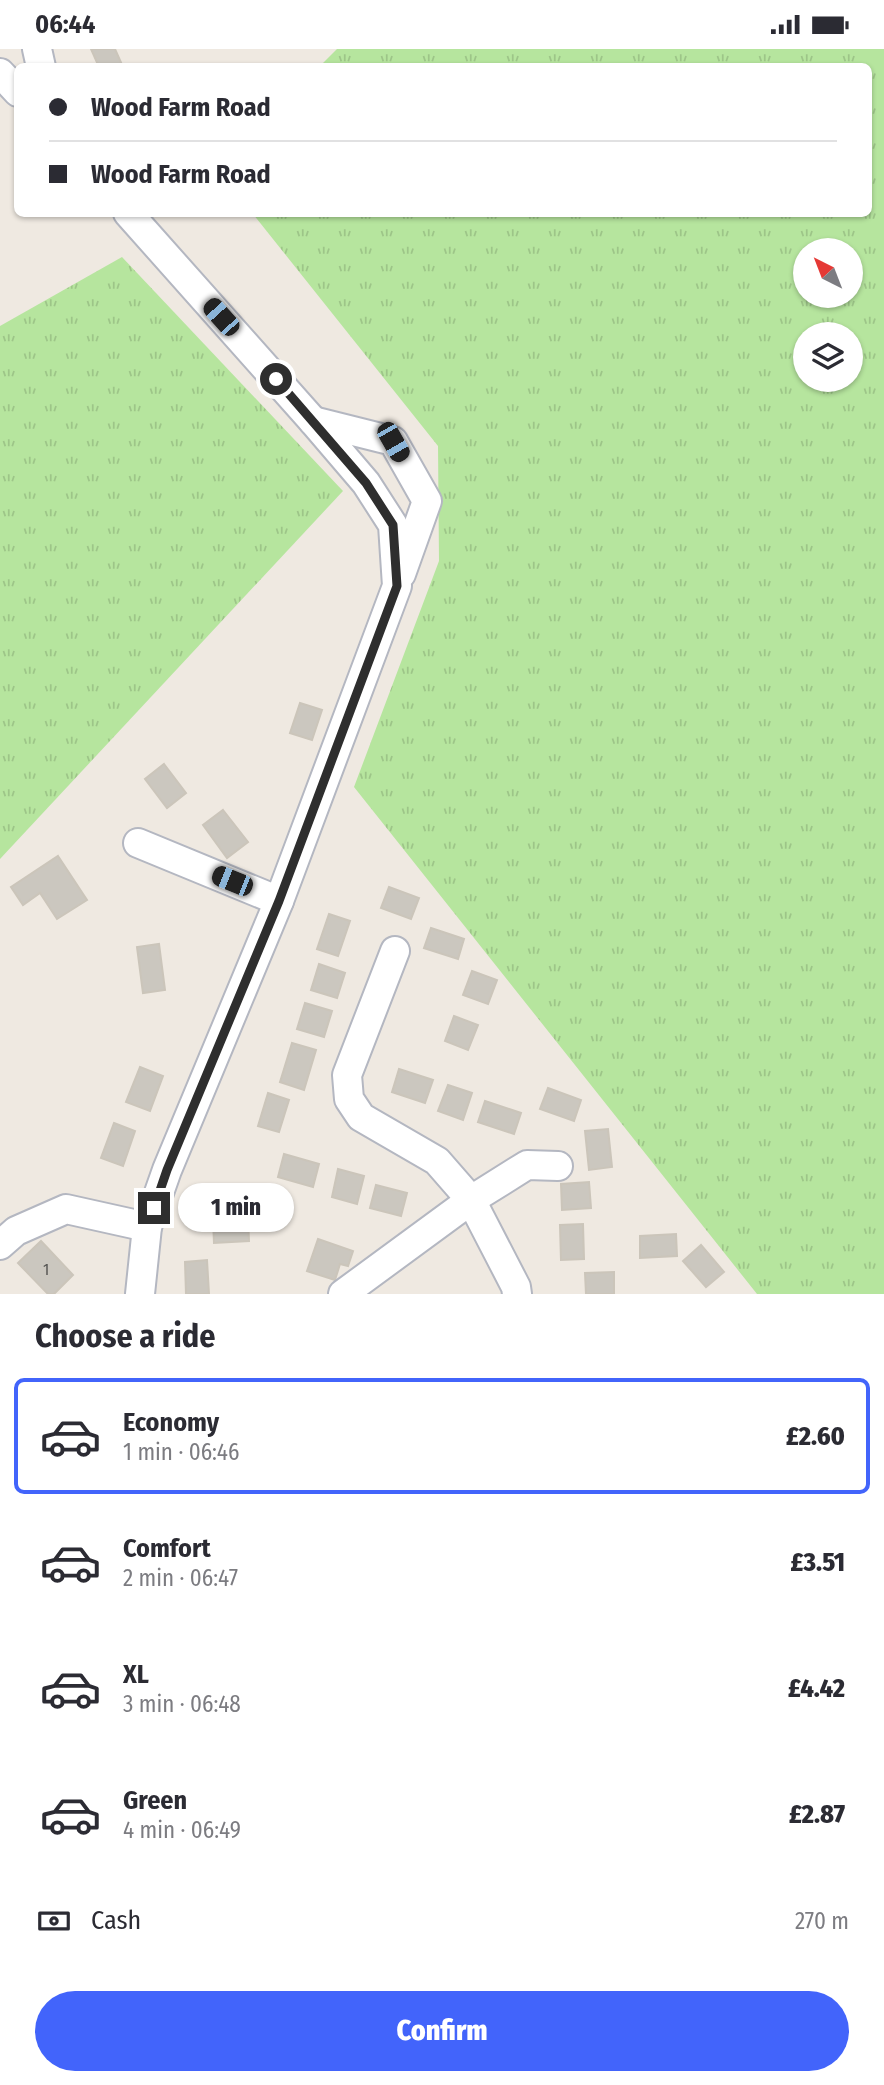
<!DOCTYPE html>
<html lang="en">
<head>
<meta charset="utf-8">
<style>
	body { margin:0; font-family:"Fira Sans Condensed",sans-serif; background:#f2f2f3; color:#2b2b33; height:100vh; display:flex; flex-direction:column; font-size:26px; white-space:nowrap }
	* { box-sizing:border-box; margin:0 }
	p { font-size:23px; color:#7c7c81 }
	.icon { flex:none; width:38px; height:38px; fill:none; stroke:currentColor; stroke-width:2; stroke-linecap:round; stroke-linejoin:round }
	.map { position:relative; height:1245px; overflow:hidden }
	.side { display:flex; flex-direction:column; background:#fff; flex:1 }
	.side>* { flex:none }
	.banner { position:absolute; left:14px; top:14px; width:858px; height:154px; border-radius:10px; box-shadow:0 2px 5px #0004; display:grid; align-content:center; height:154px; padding:0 35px; background:#fff }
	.needle { width:46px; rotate:318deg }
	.buttons { position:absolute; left:793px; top:189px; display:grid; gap:14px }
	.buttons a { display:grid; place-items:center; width:70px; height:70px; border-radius:50%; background:#fff; box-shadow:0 2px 5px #0004; font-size:35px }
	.end { position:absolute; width:32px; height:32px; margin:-16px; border:9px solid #2e2e2e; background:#fff; box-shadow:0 0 0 4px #fff }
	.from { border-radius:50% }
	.bubble { position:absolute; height:49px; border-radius:24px; background:#fff; box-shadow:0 2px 5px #0004; font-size:23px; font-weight:800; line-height:49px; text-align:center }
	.car { position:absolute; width:21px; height:42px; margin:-21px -10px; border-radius:9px; box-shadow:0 0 5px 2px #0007; background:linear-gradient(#222 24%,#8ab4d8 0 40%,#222 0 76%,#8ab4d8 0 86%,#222 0) }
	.banner b { display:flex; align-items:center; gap:24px; height:66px; font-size:26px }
	.banner b+b { border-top:2px solid #e1e1e2 }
	.banner i { width:18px; height:18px; background:#2b2b33 }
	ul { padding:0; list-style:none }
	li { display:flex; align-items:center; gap:21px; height:116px; margin:0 14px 10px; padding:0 21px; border:4px solid transparent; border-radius:10px }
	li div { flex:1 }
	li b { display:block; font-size:26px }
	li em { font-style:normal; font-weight:800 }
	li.on { border-color:#4264fb }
	li>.icon { width:63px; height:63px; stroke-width:1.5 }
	h2 { padding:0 35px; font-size:32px; line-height:84px }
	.pay { display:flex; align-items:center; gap:18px; height:77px; padding:0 35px; font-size:26px }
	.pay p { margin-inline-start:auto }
	.primary-button { display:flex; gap:14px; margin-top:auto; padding:14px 35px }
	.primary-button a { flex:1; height:80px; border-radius:42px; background:#4264fb; color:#fff; font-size:28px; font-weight:800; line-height:80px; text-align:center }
	.status { display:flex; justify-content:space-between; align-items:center; height:49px; padding:0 35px; background:#fff; direction:ltr }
	.status svg { height:19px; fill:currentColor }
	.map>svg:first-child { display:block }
</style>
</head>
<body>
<div class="status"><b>06:44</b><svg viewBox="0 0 49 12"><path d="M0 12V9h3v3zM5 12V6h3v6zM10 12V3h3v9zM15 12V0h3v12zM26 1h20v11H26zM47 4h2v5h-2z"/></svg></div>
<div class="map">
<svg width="884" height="1245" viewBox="0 0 884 1245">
	<defs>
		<pattern id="grass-tufts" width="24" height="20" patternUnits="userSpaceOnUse" patternTransform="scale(1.75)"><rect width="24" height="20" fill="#b6e59e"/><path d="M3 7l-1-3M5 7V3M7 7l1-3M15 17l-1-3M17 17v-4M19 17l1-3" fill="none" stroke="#9dc588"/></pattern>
	</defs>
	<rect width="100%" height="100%" fill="#efe9e1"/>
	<g fill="url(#grass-tufts)" fill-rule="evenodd">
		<path d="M337,0H884V1245H757L354,738L439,512L438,397L253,165L868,164V18L320,17ZM805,201H850V247H805ZM805,285H850V331H805Z"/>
		<path d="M122,208L343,442L0,810V277Z"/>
	</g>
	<g fill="#cbc7bf" stroke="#cbc5ba" stroke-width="2">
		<path d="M91,0H115L123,18H99Z"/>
		<path d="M300,654L322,661L312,691L290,684Z"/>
		<path d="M164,715L186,744L167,759L145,730Z"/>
		<path d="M223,761L248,793L227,809L203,776Z"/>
		<path d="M58,807L87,851L57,870L40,844L23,856L11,838Z"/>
		<path d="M389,838L419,849L411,870L381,859Z"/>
		<path d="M329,865L350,872L338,907L317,900Z"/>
		<path d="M431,879L464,890L458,910L424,899Z"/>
		<path d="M159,895L165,941L143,944L137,898Z"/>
		<path d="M319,915L345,924L337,949L311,941Z"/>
		<path d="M472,922L497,931L488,955L463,946Z"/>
		<path d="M305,954L332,962L324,988L297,980Z"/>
		<path d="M454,967L478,976L468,1001L445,992Z"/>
		<path d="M292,994L316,1001L304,1041L280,1033Z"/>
		<path d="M140,1018L163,1027L150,1062L126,1053Z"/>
		<path d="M399,1020L433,1031L425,1054L392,1043Z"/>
		<path d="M448,1036L472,1044L463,1071L438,1062Z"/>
		<path d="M548,1039L581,1051L574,1072L540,1060Z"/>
		<path d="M268,1044L289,1051L279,1083L258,1077Z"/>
		<path d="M485,1052L521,1064L514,1085L478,1073Z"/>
		<path d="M114,1074L135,1082L123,1117L101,1109Z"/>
		<path d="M608,1080L612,1118L589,1121L585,1082Z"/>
		<path d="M284,1105L319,1115L313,1138L278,1128Z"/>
		<path d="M338,1120L364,1127L357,1155L332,1148Z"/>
		<path d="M589,1133L591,1159L562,1161L561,1135Z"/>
		<path d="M376,1136L407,1144L401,1167L370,1159Z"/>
		<path d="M248,1168L249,1192L214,1194L213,1171Z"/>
		<path d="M583,1175L584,1210L561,1211L560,1176Z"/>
		<path d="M676,1185L677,1207L640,1209V1187Z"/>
		<path d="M318,1190L353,1202L348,1217L340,1215L335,1231L307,1222Z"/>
		<path d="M41,1192L73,1226L54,1245H48L18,1214Z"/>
		<path d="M701,1196L724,1223L706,1238L683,1212Z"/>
		<path d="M207,1211L209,1245H186L185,1213Z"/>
		<path d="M614,1223V1245H586L585,1224Z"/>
	</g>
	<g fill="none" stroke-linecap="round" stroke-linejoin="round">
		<defs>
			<g id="minor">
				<path d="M37,0L41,18"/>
				<path d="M0,24L18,43"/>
				<path d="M128,164L313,372L366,434L393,476L397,537L279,852L167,1121L147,1178L140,1245"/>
				<path d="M313,372L393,392L427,452L401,525"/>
				<path d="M138,794L279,852"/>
				<path d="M395,902L347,1026L349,1050L361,1068L437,1112L471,1151L516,1238L517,1245"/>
				<path d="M0,1196L16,1182L66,1160L147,1178"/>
				<path d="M343,1245L471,1151L527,1116L558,1117"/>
			</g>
		</defs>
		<use href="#minor" stroke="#b4b7c1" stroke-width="32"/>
		<use href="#minor" stroke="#fff" stroke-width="28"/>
	</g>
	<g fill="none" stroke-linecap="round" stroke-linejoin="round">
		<path stroke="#2e2e2e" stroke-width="9" d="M154,1159L167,1121L279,852L397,537L393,476L366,434L276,330"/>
	</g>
	<g text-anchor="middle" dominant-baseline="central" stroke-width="5" stroke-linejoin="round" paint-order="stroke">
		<g font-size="16" fill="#555452">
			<text x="46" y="1220">1</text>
		</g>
	</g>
</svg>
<div class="buttons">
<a><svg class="needle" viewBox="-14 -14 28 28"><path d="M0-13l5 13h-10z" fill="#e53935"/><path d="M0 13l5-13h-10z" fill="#7c7c81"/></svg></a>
<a><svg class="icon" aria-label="layers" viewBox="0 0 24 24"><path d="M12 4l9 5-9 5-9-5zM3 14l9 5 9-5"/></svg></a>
</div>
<i class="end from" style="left:276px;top:330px"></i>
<i class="end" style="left:154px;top:1159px"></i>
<div class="bubble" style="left:178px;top:1134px;width:116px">1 min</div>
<i class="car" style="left:221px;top:268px;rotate:318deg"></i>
<i class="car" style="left:393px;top:393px;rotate:150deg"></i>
<i class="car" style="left:232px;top:832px;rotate:292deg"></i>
<div class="banner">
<b><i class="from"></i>Wood Farm Road</b>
<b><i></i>Wood Farm Road</b>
</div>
</div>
<section class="side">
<h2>Choose a ride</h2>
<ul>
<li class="on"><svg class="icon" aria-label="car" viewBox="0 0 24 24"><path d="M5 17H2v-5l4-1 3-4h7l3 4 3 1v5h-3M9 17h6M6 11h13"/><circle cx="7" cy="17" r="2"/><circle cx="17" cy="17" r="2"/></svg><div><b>Economy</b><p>1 min · 06:46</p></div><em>£2.60</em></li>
<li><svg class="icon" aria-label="car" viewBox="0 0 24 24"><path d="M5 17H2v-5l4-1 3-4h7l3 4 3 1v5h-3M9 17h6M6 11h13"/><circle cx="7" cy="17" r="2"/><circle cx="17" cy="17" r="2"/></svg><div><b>Comfort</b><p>2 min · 06:47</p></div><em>£3.51</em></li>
<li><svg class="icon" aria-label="car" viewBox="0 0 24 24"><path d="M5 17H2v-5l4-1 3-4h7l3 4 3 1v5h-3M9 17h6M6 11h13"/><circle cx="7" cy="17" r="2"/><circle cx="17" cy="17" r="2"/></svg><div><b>XL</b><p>3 min · 06:48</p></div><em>£4.42</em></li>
<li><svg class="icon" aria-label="car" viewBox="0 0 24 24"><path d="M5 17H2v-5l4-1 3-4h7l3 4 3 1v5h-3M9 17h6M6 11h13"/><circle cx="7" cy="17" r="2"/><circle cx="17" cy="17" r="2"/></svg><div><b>Green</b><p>4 min · 06:49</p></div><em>£2.87</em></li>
</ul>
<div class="pay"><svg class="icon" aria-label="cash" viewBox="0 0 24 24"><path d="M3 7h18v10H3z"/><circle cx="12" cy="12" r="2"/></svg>Cash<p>270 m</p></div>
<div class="primary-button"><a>Confirm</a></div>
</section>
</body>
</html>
